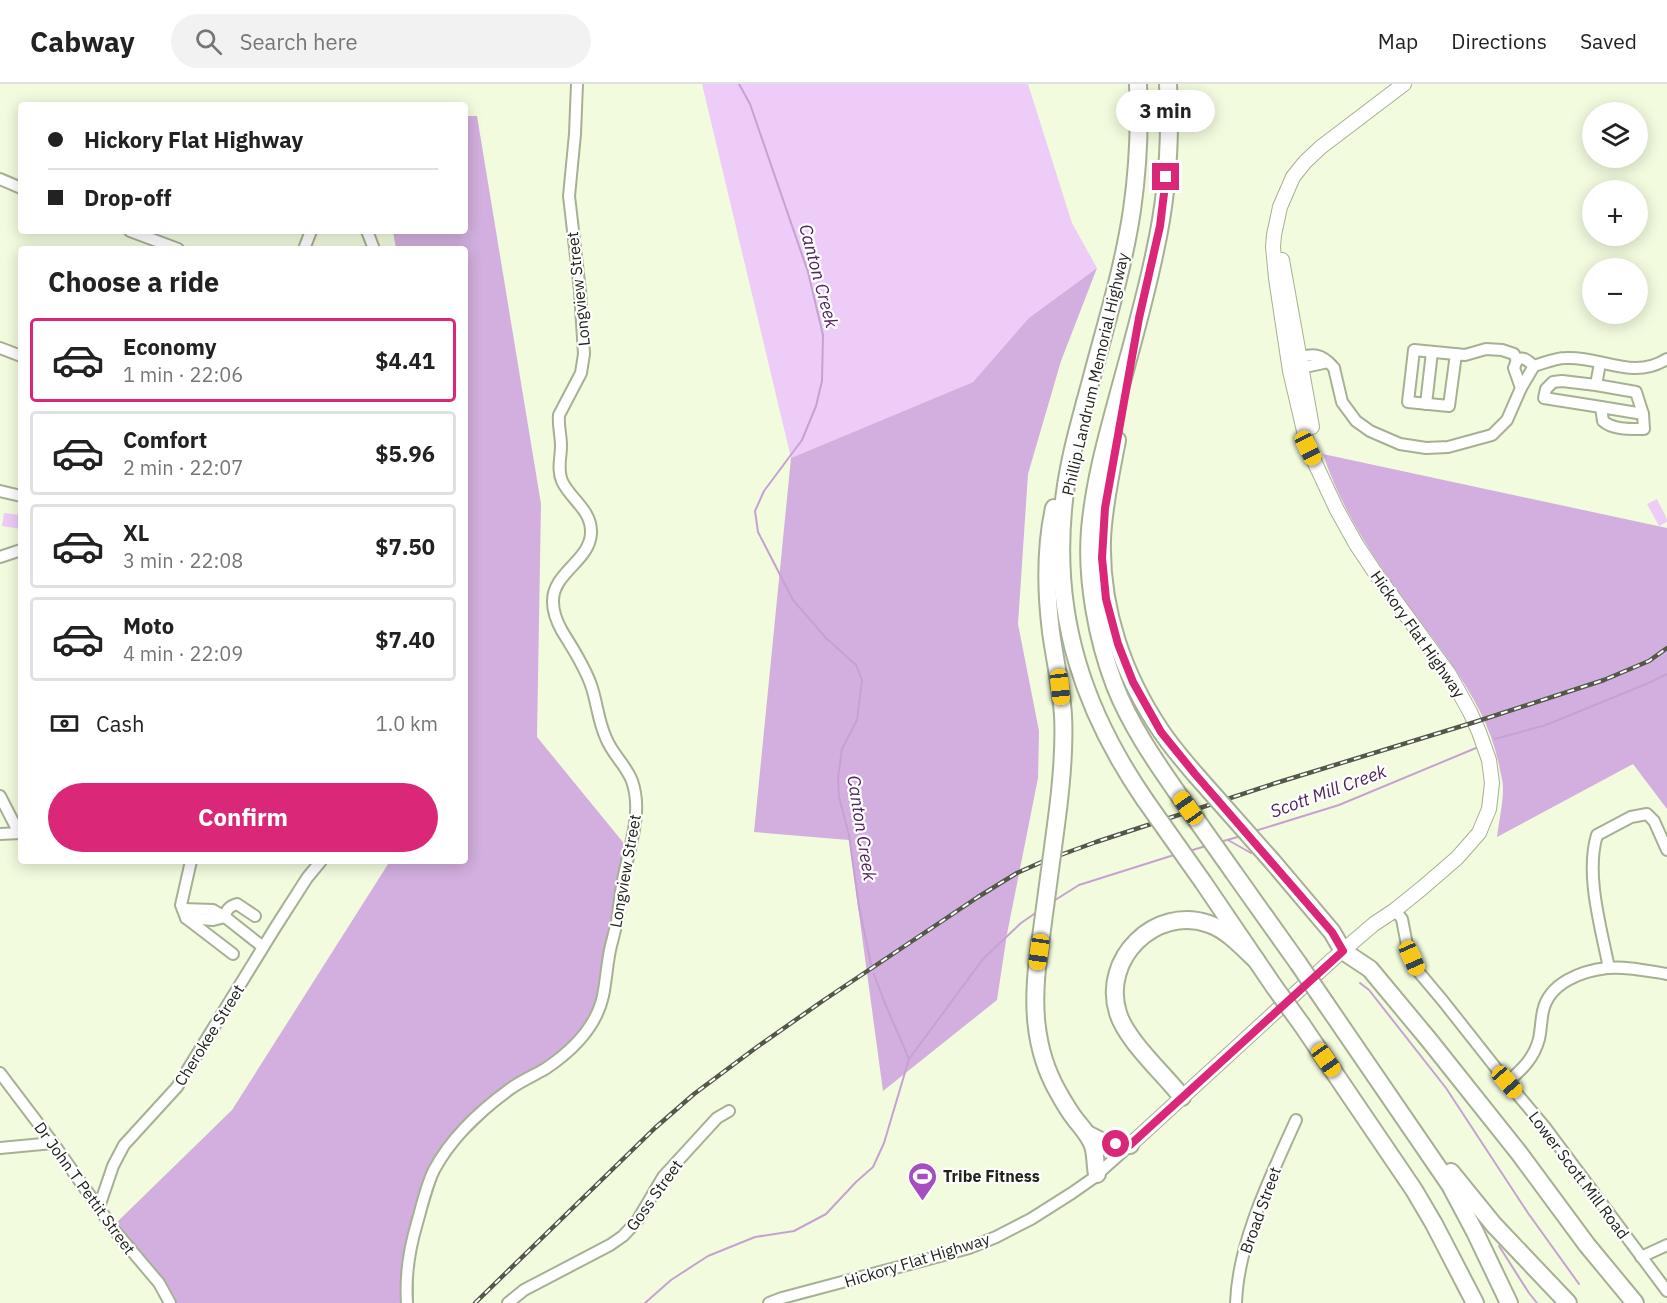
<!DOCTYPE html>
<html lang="en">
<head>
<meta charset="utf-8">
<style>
	body { margin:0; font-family:"IBM Plex Sans",sans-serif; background:#f2f2f2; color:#222; height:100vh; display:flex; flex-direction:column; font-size:22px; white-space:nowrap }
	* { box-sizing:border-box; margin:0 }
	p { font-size:20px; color:#767676 }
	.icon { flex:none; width:33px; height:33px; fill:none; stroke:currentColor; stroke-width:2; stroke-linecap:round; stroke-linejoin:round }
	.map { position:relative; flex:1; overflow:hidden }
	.side { position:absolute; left:18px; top:162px; width:450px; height:618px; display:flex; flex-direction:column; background:#fff; border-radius:6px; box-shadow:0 3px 15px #0003 }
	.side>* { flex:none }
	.top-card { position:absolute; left:18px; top:18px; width:450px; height:132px; border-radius:6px; box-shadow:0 3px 15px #0003; display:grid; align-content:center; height:132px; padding:0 30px; background:#fff }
	.controls { position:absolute; left:1582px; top:18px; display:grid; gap:12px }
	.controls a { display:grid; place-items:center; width:66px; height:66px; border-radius:50%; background:#fff; box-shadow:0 3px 15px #0003; font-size:30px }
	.end { position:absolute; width:27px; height:27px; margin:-14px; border:8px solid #db2777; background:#fff; box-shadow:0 0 0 3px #fff }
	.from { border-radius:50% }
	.bubble { position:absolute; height:42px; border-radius:21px; background:#fff; box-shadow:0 3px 15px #0003; font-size:20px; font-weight:700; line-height:42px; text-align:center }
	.car { position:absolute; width:18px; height:36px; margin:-18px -9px; border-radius:8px; box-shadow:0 0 4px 2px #0007; background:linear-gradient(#f5c518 24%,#345 0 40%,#f5c518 0 76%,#345 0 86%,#f5c518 0) }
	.top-card b { display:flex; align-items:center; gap:21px; height:57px; font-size:22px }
	.top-card b+b { border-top:2px solid #e0e0e0 }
	.top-card i { width:15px; height:15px; background:#222 }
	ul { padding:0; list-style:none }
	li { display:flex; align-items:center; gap:18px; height:84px; margin:0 12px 9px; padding:0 18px; border:3px solid #e0e0e0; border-radius:6px }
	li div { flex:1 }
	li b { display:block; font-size:22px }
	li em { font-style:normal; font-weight:700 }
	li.active { border-color:#db2777 }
	li>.icon { width:54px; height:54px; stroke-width:1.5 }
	h2 { padding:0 30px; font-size:27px; line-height:72px }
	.pay { display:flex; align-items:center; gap:15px; height:66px; padding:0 30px; font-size:22px }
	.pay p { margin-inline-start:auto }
	.primary-button { display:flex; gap:12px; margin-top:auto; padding:12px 30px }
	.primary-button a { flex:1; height:69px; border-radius:36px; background:#db2777; color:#fff; font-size:24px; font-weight:700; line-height:69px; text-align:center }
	header { display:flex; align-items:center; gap:36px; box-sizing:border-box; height:84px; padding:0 30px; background:#fff; border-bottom:2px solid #e0e0e0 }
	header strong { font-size:28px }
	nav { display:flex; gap:33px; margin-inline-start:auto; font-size:21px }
	.search { width:420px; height:54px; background:#f2f2f2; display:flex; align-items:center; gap:15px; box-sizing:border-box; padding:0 21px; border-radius:33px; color:#767676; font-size:22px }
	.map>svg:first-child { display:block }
</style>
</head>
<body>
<header>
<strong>Cabway</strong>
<div class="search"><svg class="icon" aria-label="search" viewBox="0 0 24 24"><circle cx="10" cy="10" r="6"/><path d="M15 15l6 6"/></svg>Search here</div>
<nav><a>Map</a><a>Directions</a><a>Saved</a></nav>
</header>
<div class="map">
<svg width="1667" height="1219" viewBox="0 0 1667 1219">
	<rect width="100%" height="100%" fill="#f2fbde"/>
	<g fill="#edcdf8">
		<path d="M702,0H1028L1072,139L1097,184L1030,234L973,298L791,374Z"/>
		<path d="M1657,415L1667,435V438L1659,442L1647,420Z"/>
		<path d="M4,429L21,431V445L2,442Z"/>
	</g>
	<g fill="#d2afde">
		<path d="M465,32H477L541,420L537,653L631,768L613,881L592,952L502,1018L444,1074L414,1169V1219H166L113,1142L232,1026L390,777H465V165H396L393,147H465Z"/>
		<path d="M1097,184L1061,277L1028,390L1018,540L1039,647L1038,694L1007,850L997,916L883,1007L849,756L754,748L791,374L973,298L1029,234Z"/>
		<path d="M1323,370L1667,444V725L1633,680L1497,753C1499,737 1503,720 1503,704C1503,696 1500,688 1499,681C1484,606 1422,546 1381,483C1358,449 1336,410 1323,370Z"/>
	</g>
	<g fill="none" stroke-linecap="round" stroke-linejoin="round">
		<g stroke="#c5a2d1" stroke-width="2">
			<path d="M739,0L750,20L808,188L823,251L822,297L816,322L802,356L764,407L755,427L758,448L793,516L826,554L856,581L862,596L857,636L842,665L838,694L839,713L849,751L859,823L871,880"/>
			<path d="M1495,655L1546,641L1651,598L1667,590"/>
			<path d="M1255,747L1339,721L1476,664"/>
			<path d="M1228,756L1251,769"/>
			<path d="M1220,758L1241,752"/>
			<path d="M1189,767L1206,762"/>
			<path d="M1052,818L1079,801L1174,771"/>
			<path d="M874,890L884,917L909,975"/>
			<path d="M1360,899L1369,906L1446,1004L1528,1129L1579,1200"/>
			<path d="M1499,1162L1529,1209L1537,1219"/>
			<path d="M645,1219L671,1196L708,1172L755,1153L794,1147L826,1130L856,1098L873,1083L884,1059L909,975L983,875L1021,839L1037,828"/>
		</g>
		<defs>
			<g id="minor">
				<path d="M0,95L21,104"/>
				<path d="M130,147L178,165"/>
				<path d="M367,147L374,165"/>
				<path d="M304,165L311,147"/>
				<path d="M0,264L21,272"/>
				<path d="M1456,270L1449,322L1408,318L1414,266L1465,271L1486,265L1502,266L1514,270L1517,276"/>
				<path d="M1293,274C1313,270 1321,268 1334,284L1342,318L1356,337L1370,347L1400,360L1426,364L1448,363L1492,351L1507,336L1521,304L1514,284L1517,276C1524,272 1528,277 1534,282C1544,279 1555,274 1566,274C1602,272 1632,297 1667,275"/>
				<path d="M1296,285L1328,278"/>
				<path d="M1596,301L1562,297L1553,298L1546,305L1544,314L1601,323L1603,337C1613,346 1631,345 1644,345L1643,330L1636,308L1596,301L1600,279"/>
				<path d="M1521,304L1534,282"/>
				<path d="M1426,320L1432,268"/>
				<path d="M1601,323L1643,330"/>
				<path d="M0,407L21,412"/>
				<path d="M0,473L21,466"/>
				<path d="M0,712L19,749"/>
				<path d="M0,750L21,749"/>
				<path d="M183,825L213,826L225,833L263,863"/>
				<path d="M1395,826L1402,835L1407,861L1417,886L1443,917L1507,998L1544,1042L1667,1207"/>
				<path d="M225,833C226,825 230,822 237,820L255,832"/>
				<path d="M186,834L181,821L191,777"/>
				<path d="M186,834L233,870"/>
				<path d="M187,834L213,836L225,833"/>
				<path d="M1609,884C1601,844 1585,790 1597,751L1631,733L1647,730L1654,737L1667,766"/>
				<path d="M0,989L53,1059L115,1147L159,1199L170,1219"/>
				<path d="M1507,998C1522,986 1534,974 1539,955C1541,946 1541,936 1543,927C1549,899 1581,887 1607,884C1626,882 1648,887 1667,890"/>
				<path d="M0,1064L53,1059"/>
				<path d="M99,1123L113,1082L124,1061L177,1003L275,844L307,794L321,777"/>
				<path d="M1641,1173L1667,1161"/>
				<path d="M407,1219C405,1191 409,1166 417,1139C422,1122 426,1102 434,1086C451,1054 481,1026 510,1005C521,997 533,992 545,985C572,967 596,944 603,912C606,897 607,881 610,866C612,857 615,847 617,837C619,825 620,813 622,802C627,768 644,731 632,697C626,681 612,670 606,654C598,637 597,618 591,601C584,581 573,565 562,547C557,538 553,529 553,518C552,489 590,477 591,449C592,426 570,415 562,397C557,386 561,373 561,362C561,351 558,342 559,331L581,289L584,270L580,207L569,112L575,50L577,0"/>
				<path d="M508,1219L524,1206L610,1161L623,1152L637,1137L663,1093L717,1034L729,1027"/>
				<path d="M769,1219L782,1214L940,1172L969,1164L996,1153L1031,1135L1072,1109L1092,1095L1130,1061"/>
				<path d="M1236,1219C1238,1158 1271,1092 1296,1036"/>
			</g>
			<g id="major">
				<path d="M1282,176L1312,343"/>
				<path d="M1130,1061L1333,875L1374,840L1395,826L1421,805L1457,774L1479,749L1489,725L1492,699L1489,676L1479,648L1470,628L1449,590L1378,493L1356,460L1336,424L1308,364L1290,287L1276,194L1273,163L1274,151L1280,123L1293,93L1305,78L1321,63L1404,0"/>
			</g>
			<g id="highway">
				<path d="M1138,0C1140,42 1138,84 1132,126C1124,180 1108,233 1094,285C1082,331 1067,378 1063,426C1053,535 1084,627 1145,716"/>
				<path d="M1168,0C1171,55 1167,113 1155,167C1145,216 1131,264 1118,312C1106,356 1094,400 1090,446C1086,495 1097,555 1115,602C1130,640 1153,674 1176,707"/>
				<path d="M1117,356C1111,389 1103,423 1102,456C1100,524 1123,591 1161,647C1171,662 1183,676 1195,690"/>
				<path d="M1054,424C1045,465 1046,507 1051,548C1055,576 1061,603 1063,631C1065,668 1061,704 1056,741"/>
				<path d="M1272,777L1332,848L1343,867L1370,885L1429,956L1519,1069L1587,1161L1635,1219"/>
				<path d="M1234,789L1298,879"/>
				<path d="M1203,798L1273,901"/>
				<path d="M1039,868C1032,917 1033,964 1058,1008C1063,1017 1069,1027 1075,1035C1082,1044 1090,1052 1093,1062C1096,1071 1095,1081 1097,1090"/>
				<path d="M1326,920L1450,1101L1475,1148L1509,1219"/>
				<path d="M1302,941L1414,1106L1434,1140L1475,1219"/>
				<path d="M1182,1013C1164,990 1126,956 1118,929C1101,875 1155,821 1209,840C1227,846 1242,863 1256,876"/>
				<path d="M1087,1050L1103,1058L1130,1061"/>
				<path d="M1451,1088L1494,1141L1568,1219"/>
			</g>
		</defs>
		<use href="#minor" stroke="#a6b094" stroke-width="14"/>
		<use href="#major" stroke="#a6b094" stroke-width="16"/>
		<use href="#highway" stroke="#a6b094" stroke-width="20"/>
		<use href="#minor" stroke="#fff" stroke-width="10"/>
		<use href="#major" stroke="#fff" stroke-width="14"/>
		<use href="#highway" stroke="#fff" stroke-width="16"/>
		<defs>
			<path id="rail" d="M475,1219L655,1044L694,1010L757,963L824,916L978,813L1017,789L1044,777L1096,758L1276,699L1475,638L1604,596L1649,577L1667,564"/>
		</defs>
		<use href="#rail" stroke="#535849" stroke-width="4.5"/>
		<use href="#rail" stroke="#fff" stroke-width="2" stroke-dasharray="7" stroke-linecap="butt"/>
		<defs>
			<g id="highway-bridge">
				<path d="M1195,690L1272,777"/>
				<path d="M1176,707L1234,789"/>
				<path d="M1145,716L1203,798"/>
				<path d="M1039,868L1056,741"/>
				<path d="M1298,879L1326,920"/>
				<path d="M1273,901L1302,941"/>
			</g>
		</defs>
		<use href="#highway-bridge" stroke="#a6b094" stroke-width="20" stroke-linecap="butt"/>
		<use href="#highway-bridge" stroke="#fff" stroke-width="16"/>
	</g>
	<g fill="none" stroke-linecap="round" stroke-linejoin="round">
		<path stroke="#db2777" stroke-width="8" d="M1116,1060L1130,1061L1343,867L1332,848L1195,690L1161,648L1133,598L1118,560L1106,515L1102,474L1105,424L1139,234L1160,142L1166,93"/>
	</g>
	<defs>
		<symbol id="stadium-pin" viewBox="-11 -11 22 30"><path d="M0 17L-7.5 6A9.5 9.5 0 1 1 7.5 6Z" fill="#a44fbd" stroke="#fff"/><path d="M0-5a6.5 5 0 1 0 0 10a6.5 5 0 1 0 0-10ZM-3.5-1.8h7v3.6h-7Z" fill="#fff"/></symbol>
	</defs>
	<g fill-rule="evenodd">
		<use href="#stadium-pin" x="906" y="1076" width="33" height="45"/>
	</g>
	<g text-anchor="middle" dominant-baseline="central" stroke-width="4.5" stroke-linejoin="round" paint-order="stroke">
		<g font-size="16" fill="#202419" stroke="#fff">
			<text transform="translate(578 205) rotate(-96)">Longview Street</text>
			<text transform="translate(1095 290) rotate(-77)">Phillip Landrum Memorial Highway</text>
			<text transform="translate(1418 550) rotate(55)">Hickory Flat Highway</text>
			<text transform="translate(625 787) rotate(-80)">Longview Street</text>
			<text transform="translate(209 951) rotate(-58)">Cherokee Street</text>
			<text transform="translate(1579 1091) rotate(53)">Lower Scott Mill Road</text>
			<text transform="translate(85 1104) rotate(54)">Dr John T Pettit Street</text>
			<text transform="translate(654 1111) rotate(-54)">Goss Street</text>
			<text transform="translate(1260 1126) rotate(-70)">Broad Street</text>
			<text transform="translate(917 1176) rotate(-17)">Hickory Flat Highway</text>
		</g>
		<g font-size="16" font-weight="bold" fill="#202419" stroke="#fff" text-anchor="start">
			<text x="943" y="1092">Tribe Fitness</text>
		</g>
		<g font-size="18" font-style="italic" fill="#50245d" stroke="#fff">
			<text transform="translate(819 192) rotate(75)">Canton Creek</text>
			<text transform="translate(1328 707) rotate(-20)">Scott Mill Creek</text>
			<text transform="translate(862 744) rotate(81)">Canton Creek</text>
		</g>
	</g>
</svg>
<div class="controls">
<a><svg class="icon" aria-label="layers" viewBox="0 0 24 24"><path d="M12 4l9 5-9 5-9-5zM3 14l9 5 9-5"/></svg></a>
<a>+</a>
<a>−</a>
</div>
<i class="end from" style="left:1116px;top:1060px"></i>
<i class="end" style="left:1166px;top:93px"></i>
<div class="bubble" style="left:1116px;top:6px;width:99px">3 min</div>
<i class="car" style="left:1308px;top:364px;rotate:154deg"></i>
<i class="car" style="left:1060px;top:603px;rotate:174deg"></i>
<i class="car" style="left:1188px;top:724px;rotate:325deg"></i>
<i class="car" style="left:1039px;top:868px;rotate:188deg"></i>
<i class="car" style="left:1412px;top:874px;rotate:156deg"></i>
<i class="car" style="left:1326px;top:976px;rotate:145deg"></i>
<i class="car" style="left:1507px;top:998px;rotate:139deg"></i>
<div class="top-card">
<b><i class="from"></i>Hickory Flat Highway</b>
<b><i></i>Drop-off</b>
</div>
<section class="side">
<h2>Choose a ride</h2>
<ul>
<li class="active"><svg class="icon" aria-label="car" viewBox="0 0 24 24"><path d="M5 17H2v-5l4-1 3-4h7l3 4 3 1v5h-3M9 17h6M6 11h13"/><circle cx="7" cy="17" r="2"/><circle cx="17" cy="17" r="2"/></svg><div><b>Economy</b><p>1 min · 22:06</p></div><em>$4.41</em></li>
<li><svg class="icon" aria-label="car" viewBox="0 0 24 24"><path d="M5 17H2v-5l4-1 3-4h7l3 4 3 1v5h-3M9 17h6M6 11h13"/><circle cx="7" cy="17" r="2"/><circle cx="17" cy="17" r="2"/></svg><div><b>Comfort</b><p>2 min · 22:07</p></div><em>$5.96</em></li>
<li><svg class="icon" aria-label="car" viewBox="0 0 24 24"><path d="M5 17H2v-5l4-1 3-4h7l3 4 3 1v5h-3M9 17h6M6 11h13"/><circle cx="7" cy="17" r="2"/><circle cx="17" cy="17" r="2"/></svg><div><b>XL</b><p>3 min · 22:08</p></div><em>$7.50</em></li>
<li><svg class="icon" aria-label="car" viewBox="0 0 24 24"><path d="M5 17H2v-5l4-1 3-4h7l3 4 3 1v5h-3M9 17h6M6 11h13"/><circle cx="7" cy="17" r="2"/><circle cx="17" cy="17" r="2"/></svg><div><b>Moto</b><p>4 min · 22:09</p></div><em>$7.40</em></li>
</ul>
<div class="pay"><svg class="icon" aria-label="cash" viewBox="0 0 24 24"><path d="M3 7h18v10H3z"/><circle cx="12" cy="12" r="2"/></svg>Cash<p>1.0 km</p></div>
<div class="primary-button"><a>Confirm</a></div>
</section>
</div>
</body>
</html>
